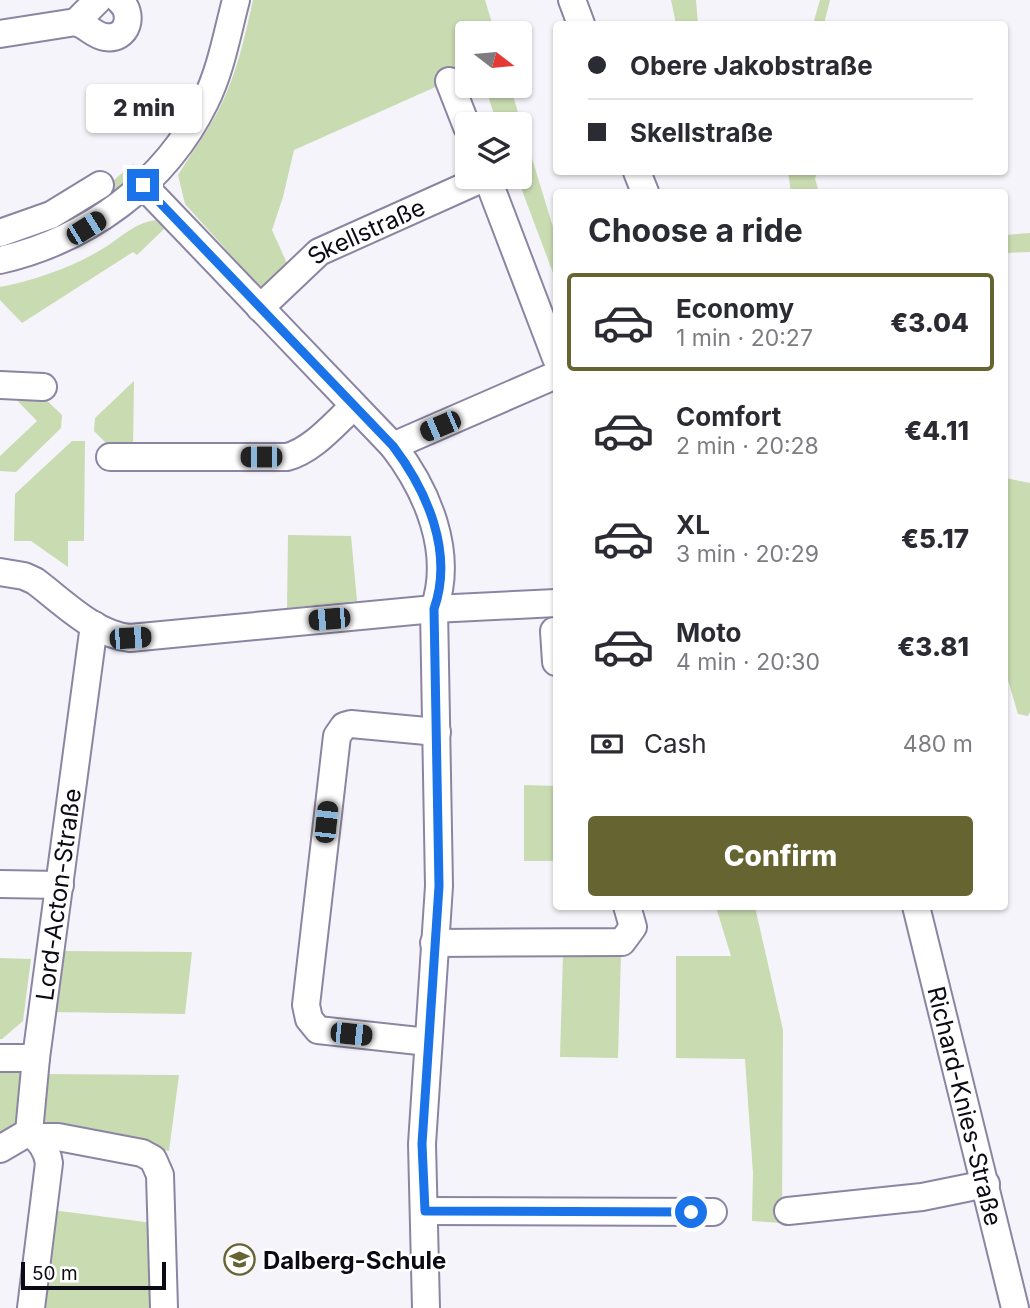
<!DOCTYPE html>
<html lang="en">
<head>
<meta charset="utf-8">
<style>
	body { margin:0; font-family:Inter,sans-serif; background:#f2f2f3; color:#2b2b33; height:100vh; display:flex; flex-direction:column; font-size:26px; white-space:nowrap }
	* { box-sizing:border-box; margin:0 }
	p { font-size:23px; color:#7c7c81 }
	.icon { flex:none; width:38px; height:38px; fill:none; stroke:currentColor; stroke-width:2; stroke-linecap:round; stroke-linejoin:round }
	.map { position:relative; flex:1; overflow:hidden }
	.sheet { position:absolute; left:553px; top:189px; width:455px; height:721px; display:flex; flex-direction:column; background:#fff; border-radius:7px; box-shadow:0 2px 5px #0004 }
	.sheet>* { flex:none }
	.hud { position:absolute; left:553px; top:21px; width:455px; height:154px; border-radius:7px; box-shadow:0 2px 5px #0004; display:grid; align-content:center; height:154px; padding:0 35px; background:#fff }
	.needle { width:46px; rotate:106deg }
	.tools { position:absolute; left:455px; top:21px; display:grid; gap:14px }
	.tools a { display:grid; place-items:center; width:77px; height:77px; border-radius:7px; background:#fff; box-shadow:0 2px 5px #0004; font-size:35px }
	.scale { position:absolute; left:21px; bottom:18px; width:145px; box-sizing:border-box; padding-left:7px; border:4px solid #0c0a14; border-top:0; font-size:19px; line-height:24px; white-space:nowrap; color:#0c0a14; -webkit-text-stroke:5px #fff; paint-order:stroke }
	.end { position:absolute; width:32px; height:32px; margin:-16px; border:9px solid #1a73e8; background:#fff; box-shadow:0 0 0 4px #fff }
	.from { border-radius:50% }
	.bubble { position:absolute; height:49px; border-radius:7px; background:#fff; box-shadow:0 2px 5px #0004; font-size:23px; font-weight:800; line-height:49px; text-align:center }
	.car { position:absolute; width:21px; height:42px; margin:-21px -10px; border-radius:9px; box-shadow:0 0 5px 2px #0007; background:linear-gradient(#222 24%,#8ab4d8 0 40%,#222 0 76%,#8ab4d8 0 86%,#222 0) }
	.hud b { display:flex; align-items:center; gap:24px; height:66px; font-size:26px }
	.hud b+b { border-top:2px solid #e1e1e2 }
	.hud i { width:18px; height:18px; background:#2b2b33 }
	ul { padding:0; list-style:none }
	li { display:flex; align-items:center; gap:21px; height:98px; margin:0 14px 10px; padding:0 21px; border:4px solid transparent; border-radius:7px }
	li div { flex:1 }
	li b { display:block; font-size:26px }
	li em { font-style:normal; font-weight:800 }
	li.current { border-color:#666431 }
	li>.icon { width:63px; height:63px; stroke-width:1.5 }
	h2 { padding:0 35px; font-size:32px; line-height:84px }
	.pay { display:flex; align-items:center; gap:18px; height:77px; padding:0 35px; font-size:26px }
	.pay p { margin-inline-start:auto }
	.button { display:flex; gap:14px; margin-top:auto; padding:14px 35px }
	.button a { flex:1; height:80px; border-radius:7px; background:#666431; color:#fff; font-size:28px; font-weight:800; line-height:80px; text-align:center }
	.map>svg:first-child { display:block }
</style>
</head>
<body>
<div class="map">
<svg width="1030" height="1308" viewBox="0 0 1030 1308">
	<rect width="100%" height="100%" fill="#f5f4fa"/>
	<g fill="#c8dbb1">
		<path d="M253,0H485L495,33H467V73L294,150L283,197L272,230L290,270L273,287H260L185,204L178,175C192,152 209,130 221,105C237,72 245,36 253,0Z"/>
		<path d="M671,0H696L698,24H676Z"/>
		<path d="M820,0H830L824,24H813Z"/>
		<path d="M485,86H510L556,237V281L517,177H520V124H497Z"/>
		<path d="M133,164L139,170C98,207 54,234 0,246V238L96,195Z"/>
		<path d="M788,172H817L815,179L819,192H791Z"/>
		<path d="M157,220L165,228L137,255L133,252L22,323L0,300V287C36,280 73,267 104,248C122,237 135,222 157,220Z"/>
		<path d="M1030,233V252L1005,253V235Z"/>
		<path d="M134,381L133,450H113L94,431L95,418Z"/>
		<path d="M8,391L38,392L62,415L61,428L16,472L0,471V456L37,421Z"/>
		<path d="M72,441H85L84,541H68V567L31,541H14L15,494Z"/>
		<path d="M1005,478L1030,483V712L1028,716L1018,714L1005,670Z"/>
		<path d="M288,535L351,536L357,601L287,608Z"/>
		<path d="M524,785L556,786V861H524Z"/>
		<path d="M716,907H755L783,1030L782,1223L752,1221L753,1173L745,1059L676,1058V956H731Z"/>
		<path d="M58,951L192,952L185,1014L50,1012Z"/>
		<path d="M563,954L621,955L618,1058L560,1057Z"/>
		<path d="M0,958L31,959L23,1021L2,1039H0Z"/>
		<path d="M0,1065L25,1070L22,1120L0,1141Z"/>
		<path d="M41,1074L179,1075L169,1151L44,1124L37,1113Z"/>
		<path d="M52,1210L153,1223L156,1308H39Z"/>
	</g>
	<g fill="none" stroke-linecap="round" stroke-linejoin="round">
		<defs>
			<g id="minor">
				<path d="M572,0L581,24"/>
				<path d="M76,22C86,25 95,36 105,37C128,41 135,13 119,0"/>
				<path d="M0,34L76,22L98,0"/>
				<path d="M449,81L467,127"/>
				<path d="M637,172L645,192"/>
				<path d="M487,177L556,358"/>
				<path d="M143,185L393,446C427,490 454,552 434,609L439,886L422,1144L426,1308"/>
				<path d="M0,233L51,215L100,185"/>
				<path d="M0,260C87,240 165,184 205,102C221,70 227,34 236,0"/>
				<path id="s1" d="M260,308L319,252L486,177"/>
				<path d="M0,385L43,387"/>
				<path d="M393,446L556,375"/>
				<path d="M110,457H287C313,450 334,424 354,406"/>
				<path d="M0,572L24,576L35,581C63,602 95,635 130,638L434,609L556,603"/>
				<path d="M554,631L556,662"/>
				<path d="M0,884L60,885"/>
				<path id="s2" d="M916,906L1015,1308"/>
				<path d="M434,943L622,942L633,927L627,906"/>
				<path d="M428,1042L318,1030L309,1019L306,1005L337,736L344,726L351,724L437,732"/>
				<path d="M0,1058H36"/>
				<path d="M29,1132C39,1139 47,1150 49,1163L31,1308"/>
				<path d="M36,1137H58L142,1153L153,1159L160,1175L164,1308"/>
				<path id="s3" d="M0,1149L29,1132L36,1058L94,625"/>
				<path d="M425,1211L713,1212"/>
				<path d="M788,1211L922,1197L986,1184"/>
			</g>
		</defs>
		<use href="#minor" stroke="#8b85a3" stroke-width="30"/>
		<use href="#minor" stroke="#fff" stroke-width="26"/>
	</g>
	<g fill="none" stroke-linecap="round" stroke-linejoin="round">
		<path stroke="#1a73e8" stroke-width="9" d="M143,185L393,446C427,491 454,552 434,609L439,886L422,1144L425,1211L691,1212"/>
	</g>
	<defs>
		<symbol id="school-ring" viewBox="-11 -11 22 22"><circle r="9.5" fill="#fff" stroke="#666431" stroke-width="1.5"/><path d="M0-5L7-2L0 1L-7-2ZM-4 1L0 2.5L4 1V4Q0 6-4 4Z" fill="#666431"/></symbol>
	</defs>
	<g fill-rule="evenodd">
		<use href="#school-ring" x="222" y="1242" width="35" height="35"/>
	</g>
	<g text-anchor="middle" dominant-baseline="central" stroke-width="5" stroke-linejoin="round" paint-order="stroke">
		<g font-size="24" fill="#0c0a14" stroke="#fff">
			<text stroke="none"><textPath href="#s1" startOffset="133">Skellstraße</textPath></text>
			<text stroke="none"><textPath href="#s3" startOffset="273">Lord-Acton-Straße</textPath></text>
			<text stroke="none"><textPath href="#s2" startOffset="206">Richard-Knies-Straße</textPath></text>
		</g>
		<g font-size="24" font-weight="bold" fill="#0c0a14" stroke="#fff" text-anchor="start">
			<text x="263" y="1260">Dalberg-Schule</text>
		</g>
	</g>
</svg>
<div class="tools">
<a><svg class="needle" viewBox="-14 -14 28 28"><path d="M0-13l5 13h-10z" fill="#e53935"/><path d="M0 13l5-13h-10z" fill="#7c7c81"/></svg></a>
<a><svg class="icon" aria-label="layers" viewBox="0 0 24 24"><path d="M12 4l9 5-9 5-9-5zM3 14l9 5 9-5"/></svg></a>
</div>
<div class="scale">50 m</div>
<i class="end from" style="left:691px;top:1212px"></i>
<i class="end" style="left:143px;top:185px"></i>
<div class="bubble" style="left:86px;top:84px;width:116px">2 min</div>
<i class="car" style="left:86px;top:228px;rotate:58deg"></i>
<i class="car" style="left:440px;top:426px;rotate:247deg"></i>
<i class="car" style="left:261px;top:457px;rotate:270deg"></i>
<i class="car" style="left:329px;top:619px;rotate:265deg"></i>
<i class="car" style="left:130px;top:638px;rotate:86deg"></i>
<i class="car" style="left:326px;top:822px;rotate:6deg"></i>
<i class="car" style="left:351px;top:1034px;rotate:96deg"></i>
<div class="hud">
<b><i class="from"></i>Obere Jakobstraße</b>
<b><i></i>Skellstraße</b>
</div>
<section class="sheet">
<h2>Choose a ride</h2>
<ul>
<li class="current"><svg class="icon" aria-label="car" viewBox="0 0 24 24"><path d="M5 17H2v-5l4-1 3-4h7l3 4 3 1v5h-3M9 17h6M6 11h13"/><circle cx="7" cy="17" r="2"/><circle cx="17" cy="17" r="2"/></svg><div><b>Economy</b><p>1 min · 20:27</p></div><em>€3.04</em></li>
<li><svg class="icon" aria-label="car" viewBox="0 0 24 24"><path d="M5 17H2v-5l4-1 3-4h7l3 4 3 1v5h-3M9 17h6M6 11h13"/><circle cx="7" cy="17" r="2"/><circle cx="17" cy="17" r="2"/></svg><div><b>Comfort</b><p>2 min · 20:28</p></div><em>€4.11</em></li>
<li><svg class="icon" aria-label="car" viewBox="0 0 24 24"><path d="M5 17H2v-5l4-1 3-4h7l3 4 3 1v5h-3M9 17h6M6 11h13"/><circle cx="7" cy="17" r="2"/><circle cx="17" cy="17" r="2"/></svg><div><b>XL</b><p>3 min · 20:29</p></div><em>€5.17</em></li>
<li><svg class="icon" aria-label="car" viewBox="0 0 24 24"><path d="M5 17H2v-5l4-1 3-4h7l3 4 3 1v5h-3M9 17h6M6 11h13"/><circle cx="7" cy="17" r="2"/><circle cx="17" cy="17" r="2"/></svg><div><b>Moto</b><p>4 min · 20:30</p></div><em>€3.81</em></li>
</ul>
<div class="pay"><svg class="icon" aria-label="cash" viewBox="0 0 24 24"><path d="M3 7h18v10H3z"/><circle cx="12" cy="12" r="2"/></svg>Cash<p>480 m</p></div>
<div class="button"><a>Confirm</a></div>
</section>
</div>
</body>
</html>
